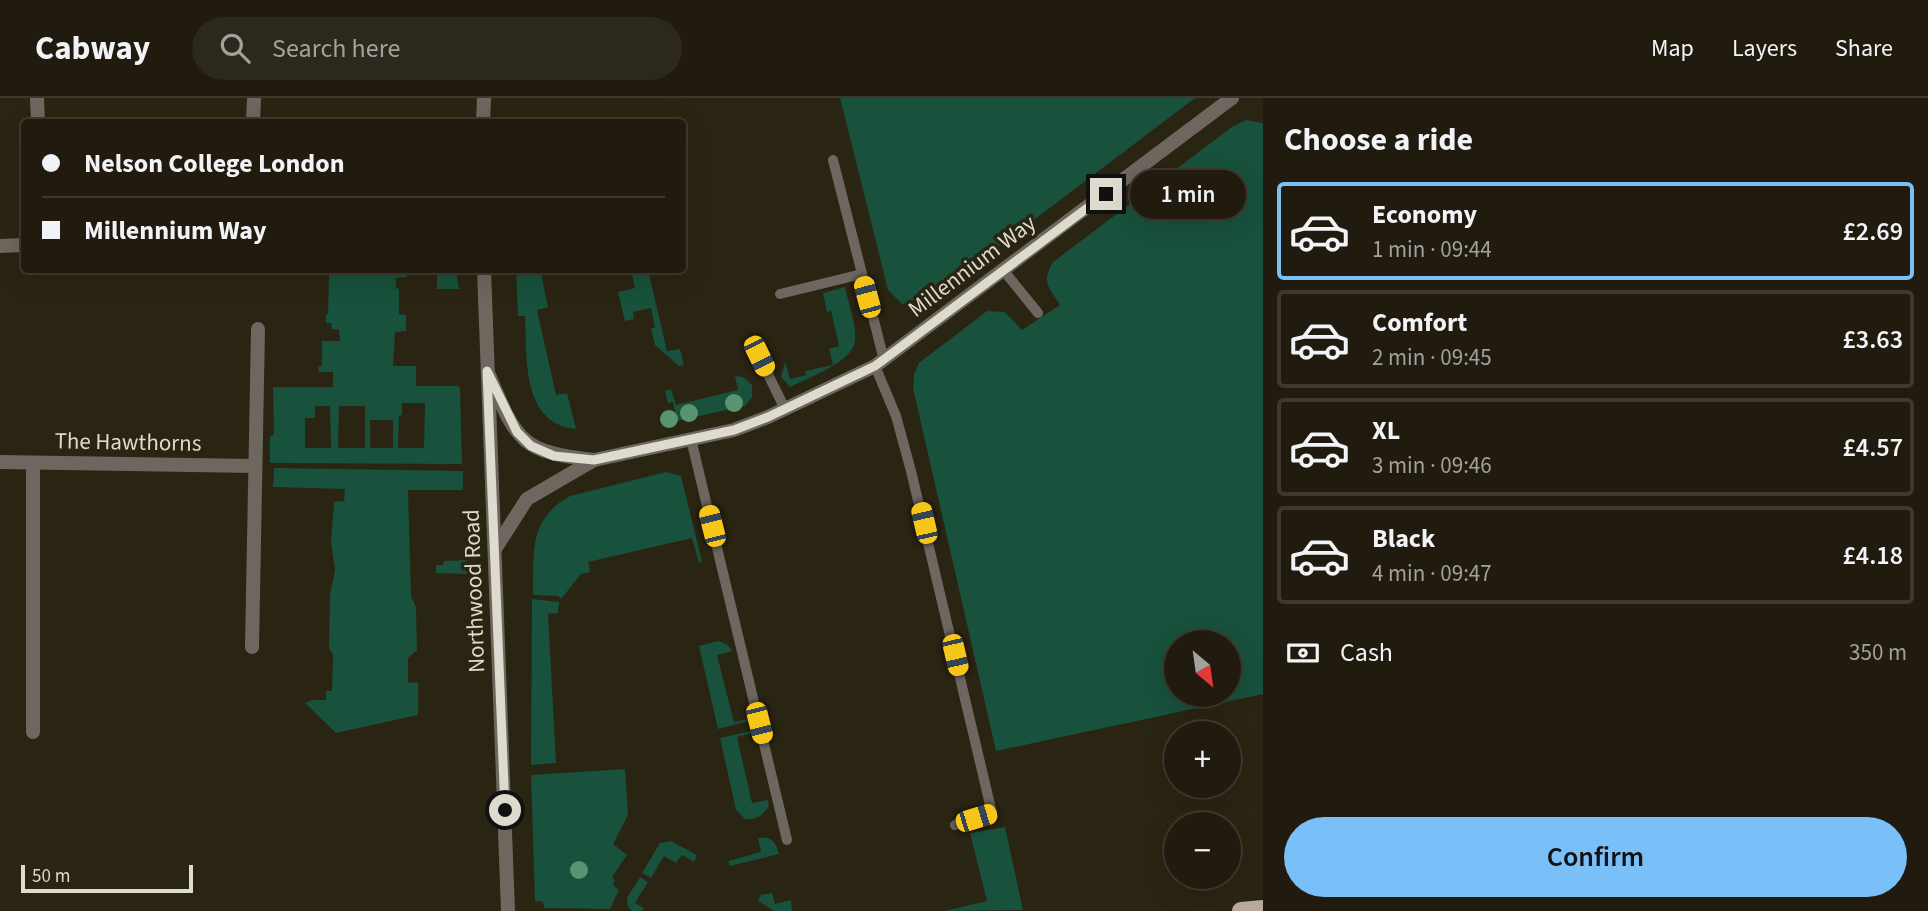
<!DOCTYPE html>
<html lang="en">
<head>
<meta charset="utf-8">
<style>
	body { margin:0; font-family:"Source Sans 3",sans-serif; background:#2d281c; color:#f1f3f6; height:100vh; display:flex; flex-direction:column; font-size:26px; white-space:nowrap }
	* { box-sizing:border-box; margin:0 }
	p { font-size:23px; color:#a2a19e }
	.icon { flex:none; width:38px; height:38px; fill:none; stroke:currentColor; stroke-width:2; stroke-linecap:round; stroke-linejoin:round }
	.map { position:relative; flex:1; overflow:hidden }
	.drawer { display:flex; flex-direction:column; background:#201b0e; width:665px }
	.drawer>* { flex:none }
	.top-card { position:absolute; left:21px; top:21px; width:665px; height:154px; border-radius:7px; box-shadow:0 7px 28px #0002,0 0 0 2px #3d392e; display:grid; align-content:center; height:154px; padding:0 21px; background:#201b0e }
	.needle { width:46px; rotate:151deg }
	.buttons { position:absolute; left:1164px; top:532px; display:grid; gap:14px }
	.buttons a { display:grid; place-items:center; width:77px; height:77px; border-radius:50%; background:#201b0e; box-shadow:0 7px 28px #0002,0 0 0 2px #3d392e; font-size:35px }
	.scale { position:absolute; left:21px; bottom:18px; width:172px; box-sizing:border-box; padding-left:7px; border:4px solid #dddace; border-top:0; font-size:19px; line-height:24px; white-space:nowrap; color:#dddace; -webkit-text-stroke:5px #2a2412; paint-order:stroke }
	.end { position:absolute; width:32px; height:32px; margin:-16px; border:9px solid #dddace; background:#111; box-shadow:0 0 0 4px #111 }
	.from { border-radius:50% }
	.bubble { position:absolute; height:49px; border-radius:24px; background:#201b0e; box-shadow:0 7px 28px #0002,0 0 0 2px #3d392e; font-size:23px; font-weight:600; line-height:49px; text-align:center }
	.car { position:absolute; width:21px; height:42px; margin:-21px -10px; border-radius:9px; box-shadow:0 0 5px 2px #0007; background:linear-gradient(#f5c518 24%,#345 0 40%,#f5c518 0 76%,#345 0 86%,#f5c518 0) }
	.top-card b { display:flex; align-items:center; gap:24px; height:66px; font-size:26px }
	.top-card b+b { border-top:2px solid #3d392e }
	.top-card i { width:18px; height:18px; background:#f1f3f6 }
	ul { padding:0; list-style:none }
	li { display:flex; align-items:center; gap:21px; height:98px; margin:0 14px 10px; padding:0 7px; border:4px solid #3d392e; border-radius:7px }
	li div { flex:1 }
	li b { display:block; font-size:26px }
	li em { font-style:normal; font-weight:600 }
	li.current { border-color:#79bff8 }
	li>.icon { width:63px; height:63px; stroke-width:1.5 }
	h2 { padding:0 21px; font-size:32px; line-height:84px }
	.pay { display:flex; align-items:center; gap:18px; height:77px; padding:0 21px; font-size:26px }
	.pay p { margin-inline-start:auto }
	.action { display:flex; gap:14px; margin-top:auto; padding:14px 21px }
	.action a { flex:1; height:80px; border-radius:42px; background:#79bff8; color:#111; font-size:28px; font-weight:600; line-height:80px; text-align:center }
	header { display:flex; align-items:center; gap:42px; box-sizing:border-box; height:98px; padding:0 35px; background:#201b0e; border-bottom:2px solid #3d392e }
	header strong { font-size:33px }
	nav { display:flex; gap:38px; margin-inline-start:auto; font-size:24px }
	.search { width:490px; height:63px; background:#2d281c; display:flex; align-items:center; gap:18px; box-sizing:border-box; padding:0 24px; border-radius:38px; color:#a2a19e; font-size:26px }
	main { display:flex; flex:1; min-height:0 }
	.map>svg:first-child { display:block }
</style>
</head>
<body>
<header>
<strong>Cabway</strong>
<div class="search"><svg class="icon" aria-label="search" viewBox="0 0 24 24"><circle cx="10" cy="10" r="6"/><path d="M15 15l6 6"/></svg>Search here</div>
<nav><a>Map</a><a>Layers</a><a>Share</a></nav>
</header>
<main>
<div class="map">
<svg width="1263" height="813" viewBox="0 0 1263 813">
	<rect width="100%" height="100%" fill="#2a2412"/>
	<g fill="#18513c" fill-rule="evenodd">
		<path d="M840,0H1195L931,200L918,206H902L888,192Z"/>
		<path d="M1246,22L1263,25V596L996,653L913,290L914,276L919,265L987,213L1005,214L1022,232L1060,207C1049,189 1041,185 1053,164L1232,29ZM1176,544H1228V597H1176Z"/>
		<path d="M308,172H407V179L396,180V190L399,191V216L406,217V233L395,234L393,268H416V288H458L460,290L462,366L270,365V338L274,337L273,289H333V274H319L318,269L322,268V243H340L339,232L332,231L331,225H326V216H328L329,172ZM402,305H425L424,350H398L399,318L402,317ZM315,308H330L331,350H305V320H315ZM339,308H365V350H338ZM370,322H393V350H370Z"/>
		<path d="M437,172H456L459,191H437Z"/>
		<path d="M516,172H555L541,175L548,209L537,212L556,297L567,295L576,331C521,326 527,258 525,218H518Z"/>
		<path d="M631,172H648L667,253L680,251L684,267L679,268L655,247L651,231L655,229L651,210L633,214L634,221L625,223L618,194L635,190Z"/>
		<path d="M845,189C848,205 857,227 855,243C853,264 808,280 790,289L781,279L785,264L790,281L806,277L805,273L833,267L829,251L839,248L831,213L827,214L823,195Z"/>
		<path d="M735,278L743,279L752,287V299L745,308L677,323L673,304L668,305L665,293L671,291L676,307L738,292Z"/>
		<path d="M274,370L463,373V392H408L411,498L416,509L417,552L408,560V584L418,585V617L336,635L305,605L313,602H326V593H332L333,557L329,550L330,497L335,472L331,444L334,404L344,403L345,391L273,389Z"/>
		<path d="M666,374L681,378L702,464L699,465L692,440L588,464L590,474L581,476L561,501L558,498L533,497C534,455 528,421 570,398Z"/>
		<path d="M467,462L468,476L436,475V467H443L444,463Z"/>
		<path d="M532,501L559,504L558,515L548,516L556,665L531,667Z"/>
		<path d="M718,543L726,546L733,553L717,557L734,624L748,621L749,623L718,631L699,548Z"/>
		<path d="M751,633L752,635L737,639L752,705L768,702L769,707C763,718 757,722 745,721L736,712L720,640Z"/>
		<path d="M625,671L628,717L613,746L627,757L612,779L615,782L613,787L619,792L610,811L544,810L543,804L535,803L531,677Z"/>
		<path d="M1005,729L1023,812L945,813L987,803L970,735Z"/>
		<path d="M758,740C771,738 776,744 779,756L730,768L728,763L761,754Z"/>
		<path d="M671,743L697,757L694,764L682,757L676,765L664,758L651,780L642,775L660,745Z"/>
		<path d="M640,779L648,784L635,805L644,810L642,813H632L628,809L627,800Z"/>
		<path d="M772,795L775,806L791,802L792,813H774L758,803L761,797Z"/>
	</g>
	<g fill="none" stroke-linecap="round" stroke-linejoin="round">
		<g stroke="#6e6760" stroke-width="10">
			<path d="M833,62L884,262"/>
			<path d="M1004,173L1038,215"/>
			<path d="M780,196L862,176"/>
			<path d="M759,258L785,311"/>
			<path d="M875,268L896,318L911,373L992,715L955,727"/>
			<path d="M691,341L787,742"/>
		</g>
		<g stroke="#6e6760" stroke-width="14">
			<path d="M37,0L38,24"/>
			<path d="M253,24L254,0"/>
			<path d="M0,148L24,147"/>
			<path d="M489,277C517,343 520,354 594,362"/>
			<path d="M0,364L254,368"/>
			<path d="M33,365V634"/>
			<path d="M495,451L527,401L594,362L734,332L768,319L875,268L1232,0"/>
			<path d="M252,549L258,231"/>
		</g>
		<g stroke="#6e6760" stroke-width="14">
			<path d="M483,24L484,0"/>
			<path d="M484,172L508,813"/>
		</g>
		<path stroke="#b8a99a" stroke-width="18" d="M1241,813L1263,811"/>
	</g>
	<g fill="#5a9372">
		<circle cx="734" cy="305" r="9"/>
		<circle cx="689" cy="315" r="9"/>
		<circle cx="669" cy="321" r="9"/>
		<circle cx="579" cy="772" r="9"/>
	</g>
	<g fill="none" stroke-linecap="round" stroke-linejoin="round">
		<path stroke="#dddace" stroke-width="9" d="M505,712L487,273L517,334L531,348L554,358L594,362L734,332L768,319L875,268L1106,96"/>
	</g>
	<g text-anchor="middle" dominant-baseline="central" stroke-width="7" stroke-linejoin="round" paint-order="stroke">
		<g font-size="23" fill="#dddace" stroke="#2a2412">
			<text transform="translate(972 168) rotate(-37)">Millennium Way</text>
			<text transform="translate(128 344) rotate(1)">The Hawthorns</text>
			<text transform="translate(474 493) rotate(-92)">Northwood Road</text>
		</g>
	</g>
</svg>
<div class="buttons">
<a><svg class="needle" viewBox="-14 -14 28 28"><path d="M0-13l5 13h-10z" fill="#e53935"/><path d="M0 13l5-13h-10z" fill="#a2a19e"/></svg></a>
<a>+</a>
<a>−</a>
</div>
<div class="scale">50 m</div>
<i class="end from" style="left:505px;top:712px"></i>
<i class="end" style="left:1106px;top:96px"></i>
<div class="bubble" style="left:1130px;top:72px;width:116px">1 min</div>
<i class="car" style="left:867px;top:199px;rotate:345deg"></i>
<i class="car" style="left:759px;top:258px;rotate:154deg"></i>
<i class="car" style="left:924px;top:425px;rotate:347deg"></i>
<i class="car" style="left:712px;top:428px;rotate:346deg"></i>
<i class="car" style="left:955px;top:557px;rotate:167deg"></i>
<i class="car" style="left:759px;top:625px;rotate:166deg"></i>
<i class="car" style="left:976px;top:720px;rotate:73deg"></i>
<div class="top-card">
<b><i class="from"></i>Nelson College London</b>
<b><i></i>Millennium Way</b>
</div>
</div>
<section class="drawer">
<h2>Choose a ride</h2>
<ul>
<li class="current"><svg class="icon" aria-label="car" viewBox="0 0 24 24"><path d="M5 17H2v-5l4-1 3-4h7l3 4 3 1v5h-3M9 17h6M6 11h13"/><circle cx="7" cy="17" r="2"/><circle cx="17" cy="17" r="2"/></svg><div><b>Economy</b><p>1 min · 09:44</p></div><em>£2.69</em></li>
<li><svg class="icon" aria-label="car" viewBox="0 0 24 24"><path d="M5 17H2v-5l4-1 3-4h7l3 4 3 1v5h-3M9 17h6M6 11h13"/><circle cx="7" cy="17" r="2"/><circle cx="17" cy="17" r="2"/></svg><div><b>Comfort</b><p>2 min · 09:45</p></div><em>£3.63</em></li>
<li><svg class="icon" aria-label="car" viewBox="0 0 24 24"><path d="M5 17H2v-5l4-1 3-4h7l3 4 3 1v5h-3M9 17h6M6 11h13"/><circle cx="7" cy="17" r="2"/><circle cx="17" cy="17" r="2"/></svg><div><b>XL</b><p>3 min · 09:46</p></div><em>£4.57</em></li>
<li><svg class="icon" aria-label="car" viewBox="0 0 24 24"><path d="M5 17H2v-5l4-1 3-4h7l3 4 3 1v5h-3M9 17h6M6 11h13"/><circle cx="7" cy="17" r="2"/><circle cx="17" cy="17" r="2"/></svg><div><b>Black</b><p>4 min · 09:47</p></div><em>£4.18</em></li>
</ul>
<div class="pay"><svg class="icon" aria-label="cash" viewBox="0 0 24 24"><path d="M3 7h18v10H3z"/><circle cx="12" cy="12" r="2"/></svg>Cash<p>350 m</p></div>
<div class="action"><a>Confirm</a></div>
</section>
</main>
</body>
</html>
